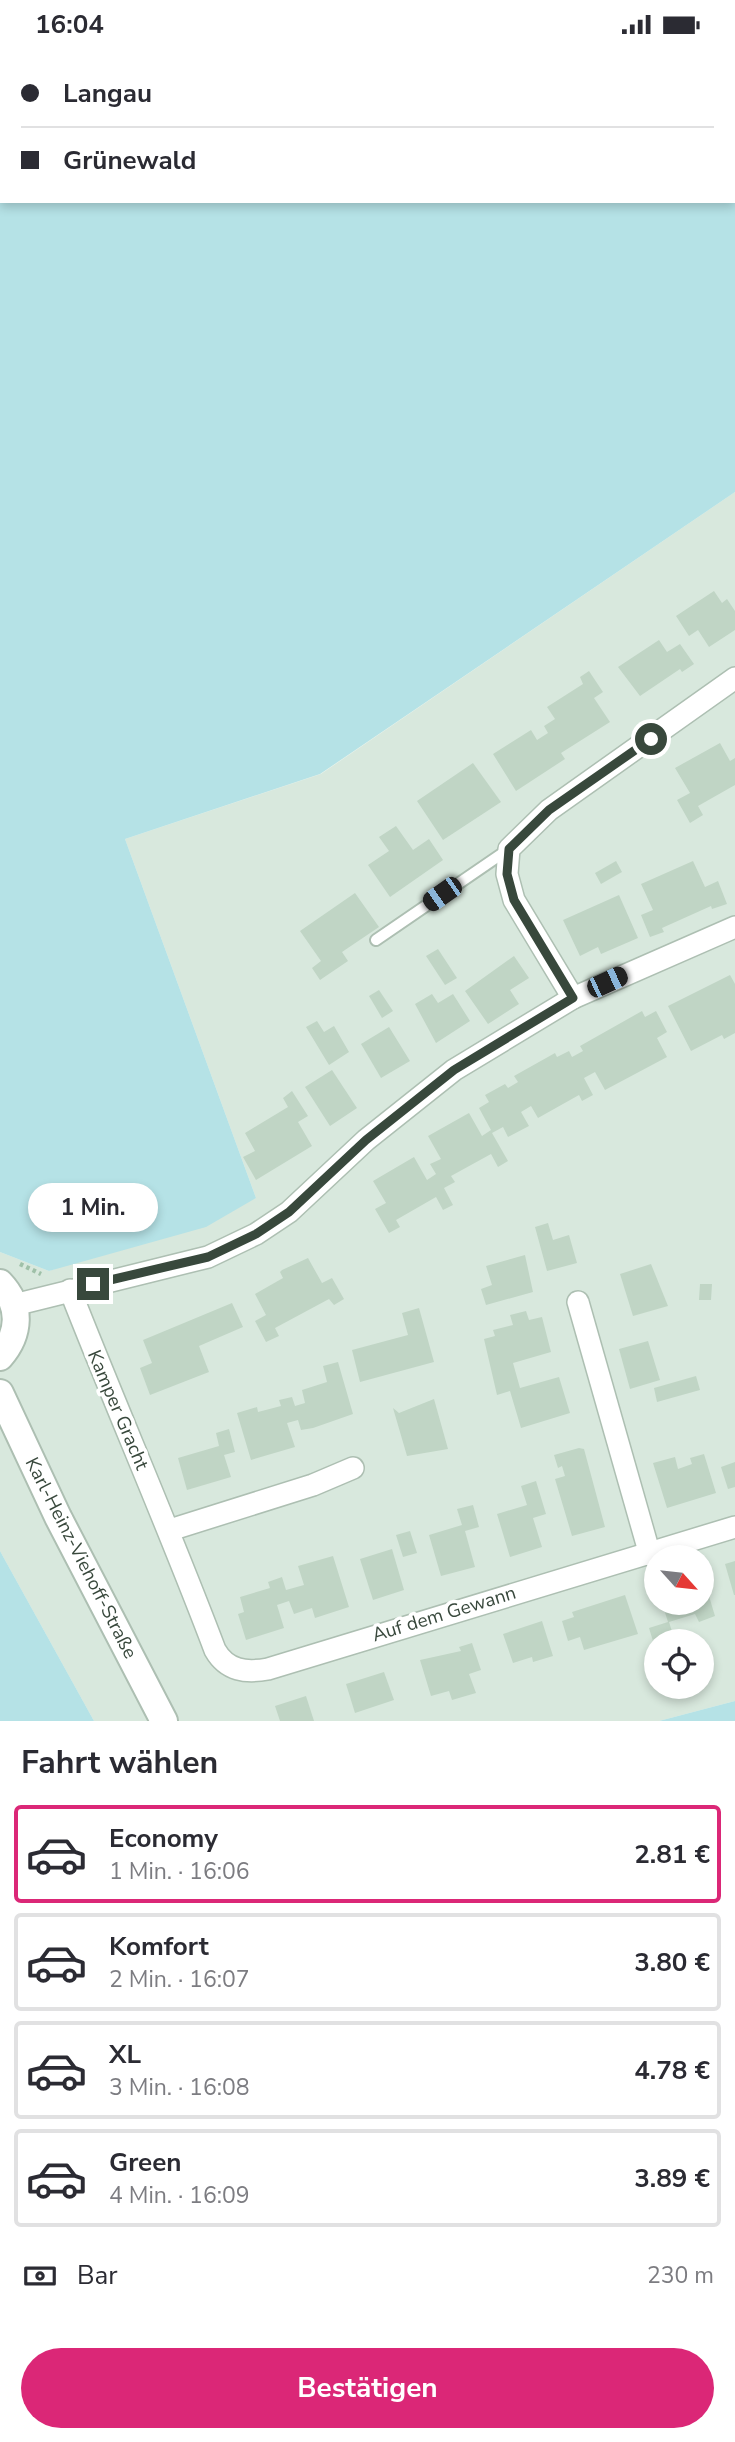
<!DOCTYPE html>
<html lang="de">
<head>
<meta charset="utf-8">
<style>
	body { margin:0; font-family:"Nunito Sans",sans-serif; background:#f2f2f3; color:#2b2b33; height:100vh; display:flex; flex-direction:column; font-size:26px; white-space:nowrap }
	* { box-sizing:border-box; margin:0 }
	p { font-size:23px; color:#7c7c81 }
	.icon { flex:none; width:38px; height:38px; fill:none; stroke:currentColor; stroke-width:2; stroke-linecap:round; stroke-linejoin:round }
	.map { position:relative; height:1672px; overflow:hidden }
	.side { display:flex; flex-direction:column; background:#fff; flex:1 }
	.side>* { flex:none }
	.hud { position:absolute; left:0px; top:0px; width:735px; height:154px; box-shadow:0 4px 10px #0003; display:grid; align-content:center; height:154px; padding:0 21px; background:#fff }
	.needle { width:46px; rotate:117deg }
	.buttons { position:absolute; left:644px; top:1496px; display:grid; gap:14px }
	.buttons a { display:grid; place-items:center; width:70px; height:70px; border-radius:50%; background:#fff; box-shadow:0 4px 10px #0003; font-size:35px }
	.end { position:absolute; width:32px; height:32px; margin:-16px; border:9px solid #38483c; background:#fff; box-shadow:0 0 0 4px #fff }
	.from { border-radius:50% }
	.bubble { position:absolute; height:49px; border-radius:24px; background:#fff; box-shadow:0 4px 10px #0003; font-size:23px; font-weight:700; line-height:49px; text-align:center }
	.car { position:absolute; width:21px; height:42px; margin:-21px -10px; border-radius:9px; box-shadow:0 0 5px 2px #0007; background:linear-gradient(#222 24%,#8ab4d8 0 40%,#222 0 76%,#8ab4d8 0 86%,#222 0) }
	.hud b { display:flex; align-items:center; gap:24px; height:66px; font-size:26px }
	.hud b+b { border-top:2px solid #e1e1e2 }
	.hud i { width:18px; height:18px; background:#2b2b33 }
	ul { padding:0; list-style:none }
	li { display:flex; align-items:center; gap:21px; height:98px; margin:0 14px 10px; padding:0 7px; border:4px solid #e1e1e2; border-radius:7px }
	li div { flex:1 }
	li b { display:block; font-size:26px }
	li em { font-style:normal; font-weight:700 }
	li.current { border-color:#db2777 }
	li>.icon { width:63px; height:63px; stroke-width:1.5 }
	h2 { padding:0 21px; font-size:32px; line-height:84px }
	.pay { display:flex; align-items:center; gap:18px; height:77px; padding:0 21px; font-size:26px }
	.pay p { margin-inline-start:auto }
	.action { display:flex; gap:14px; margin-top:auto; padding:14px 21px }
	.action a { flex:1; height:80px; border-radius:42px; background:#db2777; color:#fff; font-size:28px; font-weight:700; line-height:80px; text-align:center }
	.status { display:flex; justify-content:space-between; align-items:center; height:49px; padding:0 35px; background:#fff; direction:ltr }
	.status svg { height:19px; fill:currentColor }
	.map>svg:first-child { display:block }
</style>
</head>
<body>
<div class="status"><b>16:04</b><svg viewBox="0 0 49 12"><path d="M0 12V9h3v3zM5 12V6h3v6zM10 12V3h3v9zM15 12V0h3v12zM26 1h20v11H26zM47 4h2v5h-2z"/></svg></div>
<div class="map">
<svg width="735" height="1672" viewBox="0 0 735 1672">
	<rect width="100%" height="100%" fill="#eaf4ed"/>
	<path fill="#d8e8dd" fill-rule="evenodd" d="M735,443V1652L659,1672H94L0,1502V1203L49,1222L256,1149L125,790L321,725ZM656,1508H702V1554H656ZM656,1592H702V1638H656Z"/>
	<g fill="#b5e2e6" fill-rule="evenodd">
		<path d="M0,0H735V443L320,725L125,790L256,1149L206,1178L49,1222L0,1203ZM2,2H733V152H2Z"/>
		<path d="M0,1502L94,1672H0Z"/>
		<path d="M735,1652V1672H659Z"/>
	</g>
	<g fill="#c0d5c5">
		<path d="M714,542L722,554L727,550L735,562V581L709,598L698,581L689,587L676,567Z"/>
		<path d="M659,591L667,603L680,595L694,615L682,623L680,620L640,647L618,618Z"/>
		<path d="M589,622L603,643L594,649L610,673L561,704L565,710L516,742L493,705L531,681L537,691L548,684L544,677L555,670L547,658L583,635L580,628Z"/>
		<path d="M720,694L730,712L735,709V736L698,757L703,766L690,774L677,751L690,744L675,719Z"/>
		<path d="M473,714L501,753L443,791L417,752Z"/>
		<path d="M396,777L413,801L429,790L443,811L390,848L368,816L389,802L379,788Z"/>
		<path d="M616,812L622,823L601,835L595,824Z"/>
		<path d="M693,812L705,838L718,832L727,855L712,860L711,857L662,879L664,883L650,888L641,866L653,861L641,835Z"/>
		<path d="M355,844L379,878L342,903L348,912L320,931L312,919L321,912L300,882Z"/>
		<path d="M619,846L638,889L601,905L598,898L580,907L563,871Z"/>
		<path d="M438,900L457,929L445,936L426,907Z"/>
		<path d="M514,907L529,929L510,941L519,955L488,975L465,942Z"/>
		<path d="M730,926L735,935V984L724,990L722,986L691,1002L668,957Z"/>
		<path d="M379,941L393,962L382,969L369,947Z"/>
		<path d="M432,945L438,954L453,945L470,972L436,994L415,955Z"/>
		<path d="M642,962L645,968L656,962L667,983L657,989L667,1008L605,1041L595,1023L584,1029L593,1046L582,1052L579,1046L538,1069L531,1057L521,1063L529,1077L508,1088L503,1078L492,1084L508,1112L498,1118L491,1105L451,1127L455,1133L444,1139L453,1156L443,1161L436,1148L396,1171L400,1178L389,1184L375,1160L386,1154L373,1132L414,1108L427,1131L436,1125L430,1115L441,1110L428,1087L469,1064L482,1087L491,1081L479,1059L489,1053L485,1046L505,1035L508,1039L518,1033L514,1027L555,1004L557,1008L569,1002L572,1008L583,1002L580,997Z"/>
		<path d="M317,972L324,983L334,977L349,1003L329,1016L306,978Z"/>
		<path d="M389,978L410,1012L381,1029L361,995Z"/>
		<path d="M332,1021L357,1059L330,1077L305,1038Z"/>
		<path d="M292,1042L308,1067L298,1073L312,1097L256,1131L243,1108L255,1102L245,1084L288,1058L283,1049Z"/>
		<path d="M548,1174L553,1191L569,1186L577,1214L547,1222L535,1178Z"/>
		<path d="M525,1206L533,1243L486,1256L481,1240L492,1236L486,1217Z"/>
		<path d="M308,1209L322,1234L332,1229L344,1250L334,1256L329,1250L275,1279L279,1287L266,1293L255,1272L266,1266L255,1245L283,1229L280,1223L282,1221Z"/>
		<path d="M651,1215L668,1257L633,1267L620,1225Z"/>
		<path d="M700,1235H712L711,1251H699Z"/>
		<path d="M232,1254L243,1278L199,1297L209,1323L150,1346L140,1319L152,1314L143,1291Z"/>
		<path d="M419,1259L434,1313L360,1333L352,1301L408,1286L402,1264Z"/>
		<path d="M526,1262L529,1271L542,1268L551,1303L513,1314L520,1339L559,1328L570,1364L521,1379L510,1342L497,1346L484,1290L495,1287L493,1281L513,1276L510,1266Z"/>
		<path d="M648,1292L660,1331L630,1340L619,1300Z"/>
		<path d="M338,1313L353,1365L313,1379L301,1381L298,1371L287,1374L295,1398L251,1411L237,1364L257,1358L258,1363L281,1357L279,1351L292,1348L295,1357L305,1354L302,1341L327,1333L323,1317Z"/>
		<path d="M696,1327L700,1341L657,1353L654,1339Z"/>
		<path d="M434,1350L448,1400L407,1407L393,1359L399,1364Z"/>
		<path d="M229,1380L235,1403L224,1406L231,1428L187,1441L178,1409L219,1397L216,1384Z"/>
		<path d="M579,1399L584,1400L605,1478L572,1487L555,1430L565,1427L562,1417L558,1419L554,1406Z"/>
		<path d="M704,1405L716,1444L667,1459L653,1414L675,1408L678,1420L692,1415L690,1409Z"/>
		<path d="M735,1413V1438L728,1440L721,1418Z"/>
		<path d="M536,1432L546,1465L533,1469L542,1498L510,1508L497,1465L527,1456L521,1437Z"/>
		<path d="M473,1456L479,1478L465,1482L475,1518L441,1527L429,1486L462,1476L457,1460Z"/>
		<path d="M410,1482L417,1504L403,1508L396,1486Z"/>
		<path d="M392,1500L404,1541L373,1551L360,1510Z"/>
		<path d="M333,1507L349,1558L315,1569L312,1559L294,1565L289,1552L277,1556L284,1579L246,1591L238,1565L244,1563L240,1548L270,1539L268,1533L282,1528L286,1541L304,1536L298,1517Z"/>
		<path d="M735,1512V1546H734L725,1515Z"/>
		<path d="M702,1524L715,1567L699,1573L695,1565L669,1573L675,1592H656V1602L649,1579L668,1573L662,1554H702Z"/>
		<path d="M625,1546L638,1585L584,1601L580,1588L568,1592L562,1572L574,1568L572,1563Z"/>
		<path d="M542,1572L553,1607L533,1613L532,1608L513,1614L503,1585Z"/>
		<path d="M472,1594L481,1621L469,1625L476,1644L452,1651L449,1642L431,1647L420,1611L461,1602L459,1598Z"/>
		<path d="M384,1623L394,1651L355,1664L346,1635Z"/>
		<path d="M306,1647L314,1672H280L275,1657Z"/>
	</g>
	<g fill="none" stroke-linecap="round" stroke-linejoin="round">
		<defs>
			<path id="service" d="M376,891L509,800"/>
			<g id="minor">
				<path d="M573,949L514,851L507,825L509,800L549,761L735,629"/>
				<path d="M70,1241C117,1361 169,1479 215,1601C227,1622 246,1624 268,1620L735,1478"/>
				<path d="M578,1253L650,1506"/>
				<path d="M14,1256L208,1208L256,1185L289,1163L366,1091L454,1021L573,949L735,878"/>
				<path d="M170,1481L313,1436L353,1419"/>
			</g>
			<g id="tertiary">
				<path d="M0,1234C22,1257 20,1285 0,1308"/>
				<path d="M0,1344L58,1468L164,1672"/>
			</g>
		</defs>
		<use href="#service" stroke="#adbfb2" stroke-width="14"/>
		<use href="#minor" stroke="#adbfb2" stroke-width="24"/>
		<use href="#tertiary" stroke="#adbfb2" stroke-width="30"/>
		<path stroke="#9fc0a8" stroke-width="4.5" stroke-dasharray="3.5 3.5" stroke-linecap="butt" d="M20,1215L41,1225"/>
		<use href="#service" stroke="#fff" stroke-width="10"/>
		<use href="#minor" stroke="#fff" stroke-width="21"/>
		<use href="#tertiary" stroke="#fff" stroke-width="26"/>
	</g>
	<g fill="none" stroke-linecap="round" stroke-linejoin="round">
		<path stroke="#38483c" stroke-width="9" d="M93,1235L208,1208L256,1185L289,1163L366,1091L454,1021L573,949L514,851L507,825L509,800L549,761L651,690"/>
	</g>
	<g text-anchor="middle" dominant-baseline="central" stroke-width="7" stroke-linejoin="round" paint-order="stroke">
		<g font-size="19" fill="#38483c" stroke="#fff">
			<text transform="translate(118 1361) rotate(67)">Kamper Gracht</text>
			<text transform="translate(81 1509) rotate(63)">Karl-Heinz-Viehoff-Straße</text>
			<text transform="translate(444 1565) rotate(-17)">Auf dem Gewann</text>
		</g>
	</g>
</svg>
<div class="buttons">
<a><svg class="needle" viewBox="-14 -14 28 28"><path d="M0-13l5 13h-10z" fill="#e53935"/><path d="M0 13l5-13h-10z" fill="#7c7c81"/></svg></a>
<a><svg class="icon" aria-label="locate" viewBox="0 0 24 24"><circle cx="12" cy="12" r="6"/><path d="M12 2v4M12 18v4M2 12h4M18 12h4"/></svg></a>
</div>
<i class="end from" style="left:651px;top:690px"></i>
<i class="end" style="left:93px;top:1235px"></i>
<div class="bubble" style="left:28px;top:1134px;width:130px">1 Min.</div>
<i class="car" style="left:442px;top:845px;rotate:235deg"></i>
<i class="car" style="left:607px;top:933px;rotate:65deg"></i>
<div class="hud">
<b><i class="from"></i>Langau</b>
<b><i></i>Grünewald</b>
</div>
</div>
<section class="side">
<h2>Fahrt wählen</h2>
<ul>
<li class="current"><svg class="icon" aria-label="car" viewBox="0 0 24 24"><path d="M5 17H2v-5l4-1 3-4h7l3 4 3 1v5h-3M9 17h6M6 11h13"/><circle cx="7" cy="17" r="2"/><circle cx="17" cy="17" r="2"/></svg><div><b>Economy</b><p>1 Min. · 16:06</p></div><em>2.81 €</em></li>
<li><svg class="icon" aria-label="car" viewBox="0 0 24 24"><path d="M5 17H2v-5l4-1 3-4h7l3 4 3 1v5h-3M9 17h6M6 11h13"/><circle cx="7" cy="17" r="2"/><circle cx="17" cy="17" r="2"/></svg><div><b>Komfort</b><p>2 Min. · 16:07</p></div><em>3.80 €</em></li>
<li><svg class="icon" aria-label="car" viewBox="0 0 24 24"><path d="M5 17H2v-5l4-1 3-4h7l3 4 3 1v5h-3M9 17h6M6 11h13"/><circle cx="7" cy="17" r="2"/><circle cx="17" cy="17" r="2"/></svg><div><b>XL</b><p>3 Min. · 16:08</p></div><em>4.78 €</em></li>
<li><svg class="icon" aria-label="car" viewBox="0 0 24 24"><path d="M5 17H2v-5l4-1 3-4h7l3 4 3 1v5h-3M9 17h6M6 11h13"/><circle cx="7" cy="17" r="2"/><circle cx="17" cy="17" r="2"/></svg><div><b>Green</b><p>4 Min. · 16:09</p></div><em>3.89 €</em></li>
</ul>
<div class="pay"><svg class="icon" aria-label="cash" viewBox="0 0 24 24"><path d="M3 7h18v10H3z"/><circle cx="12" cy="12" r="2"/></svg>Bar<p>230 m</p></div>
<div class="action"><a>Bestätigen</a></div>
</section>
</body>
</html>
